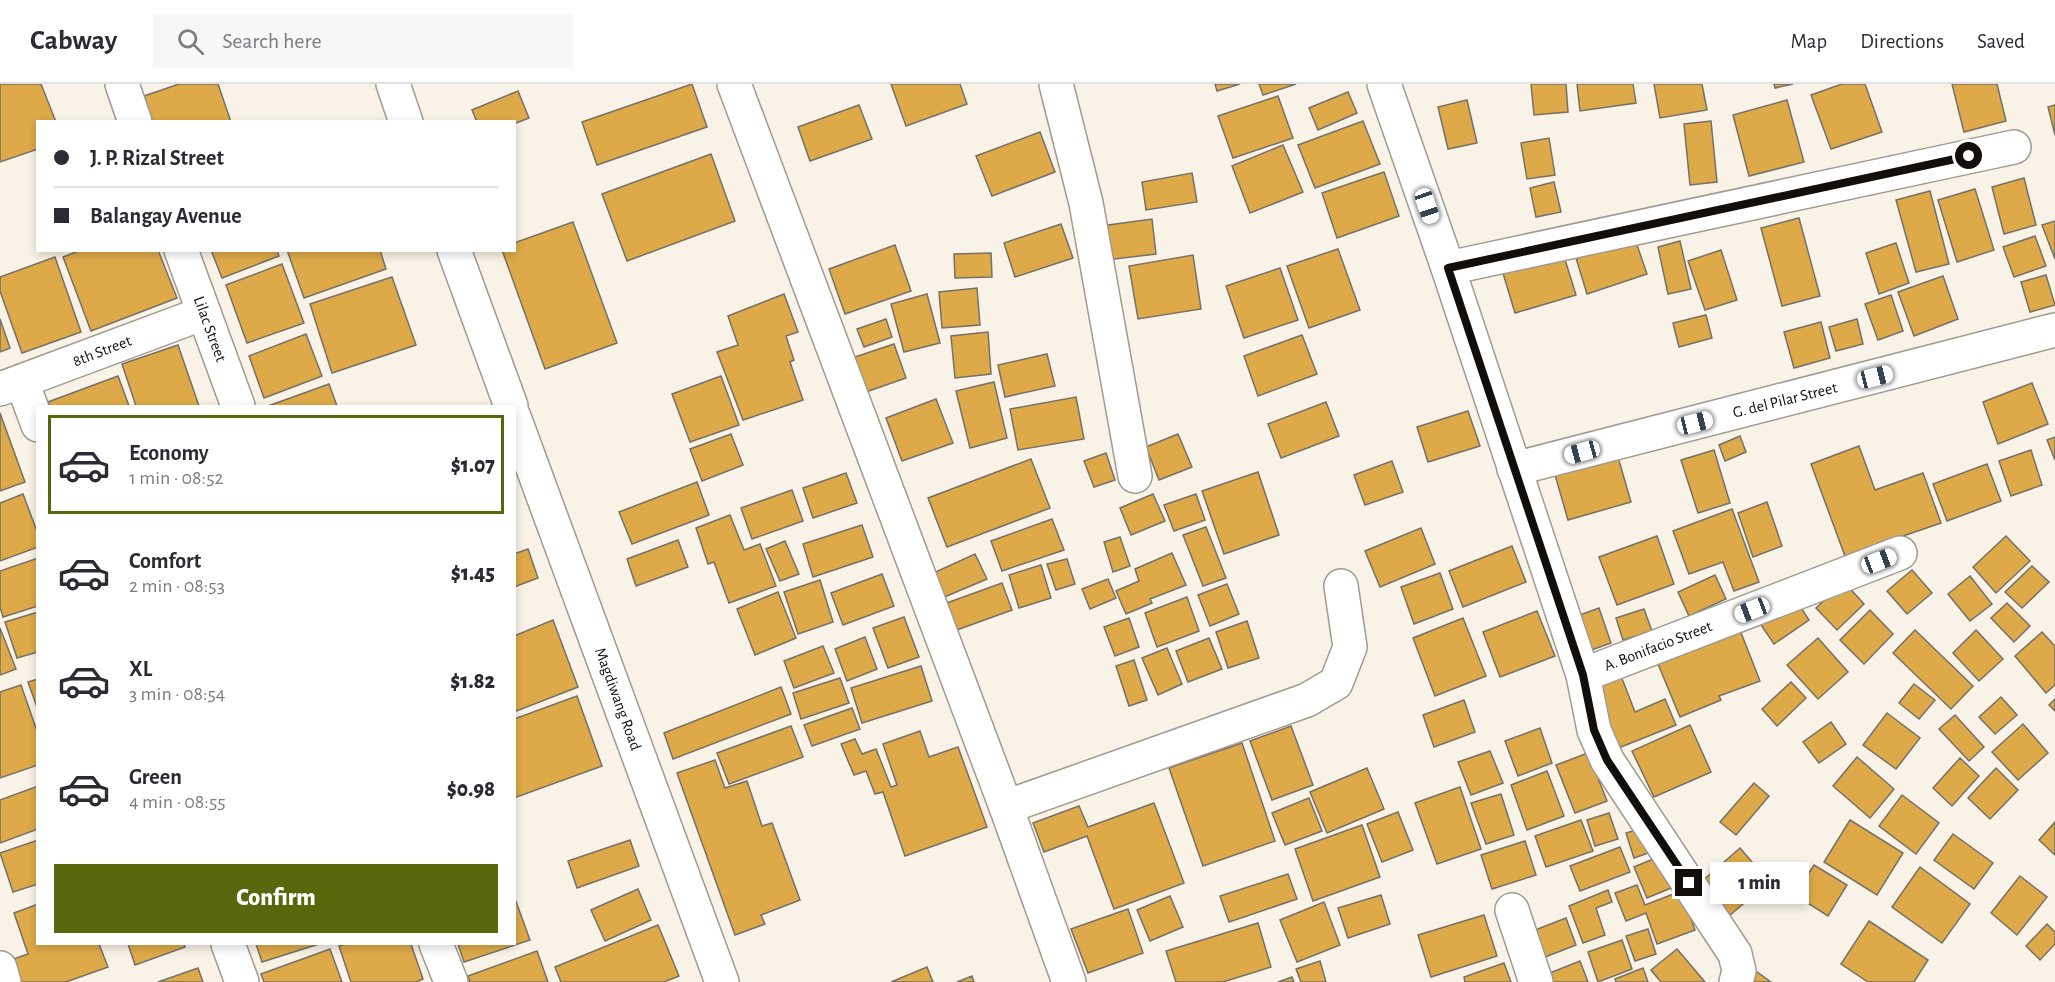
<!DOCTYPE html>
<html lang="en">
<head>
<meta charset="utf-8">
<style>
	body { margin:0; font-family:"Alegreya Sans",sans-serif; background:#f7f7f7; color:#2b2b33; height:100vh; display:flex; flex-direction:column; font-size:22px; white-space:nowrap }
	* { box-sizing:border-box; margin:0 }
	p { font-size:20px; color:#7c7c81 }
	.icon { flex:none; width:33px; height:33px; fill:none; stroke:currentColor; stroke-width:2; stroke-linecap:round; stroke-linejoin:round }
	.map { position:relative; flex:1; overflow:hidden }
	.details { position:absolute; left:36px; top:321px; width:480px; height:540px; display:flex; flex-direction:column; background:#fff; border-radius:0px; box-shadow:0 3px 9px #0003 }
	.details>* { flex:none }
	.hud { position:absolute; left:36px; top:36px; width:480px; height:132px; border-radius:0px; box-shadow:0 3px 9px #0003; display:grid; align-content:center; height:132px; padding:0 18px; background:#fff }
	.end { position:absolute; width:27px; height:27px; margin:-14px; border:8px solid #110e0b; background:#fff; box-shadow:0 0 0 3px #fff }
	.from { border-radius:50% }
	.bubble { position:absolute; height:42px; border-radius:0px; background:#fff; box-shadow:0 3px 9px #0003; font-size:20px; font-weight:800; line-height:42px; text-align:center }
	.car { position:absolute; width:18px; height:36px; margin:-18px -9px; border-radius:8px; box-shadow:0 0 4px 2px #0007; background:linear-gradient(#fff 24%,#345 0 40%,#fff 0 76%,#345 0 86%,#fff 0) }
	.hud b { display:flex; align-items:center; gap:21px; height:57px; font-size:22px }
	.hud b+b { border-top:2px solid #e1e1e2 }
	.hud i { width:15px; height:15px; background:#2b2b33 }
	ul { padding:10px 0 0; list-style:none }
	li { display:flex; align-items:center; gap:18px; height:99px; margin:0 12px 9px; padding:0 6px; border:3px solid transparent; border-radius:0px }
	li div { flex:1 }
	li b { display:block; font-size:22px }
	li em { font-style:normal; font-weight:800 }
	li.on { border-color:#58660c }
	li>.icon { width:54px; height:54px; stroke-width:1.5 }
	.primary-button { display:flex; gap:12px; margin-top:auto; padding:12px 18px }
	.primary-button a { flex:1; height:69px; border-radius:0px; background:#58660c; color:#fff; font-size:24px; font-weight:800; line-height:69px; text-align:center }
	header { display:flex; align-items:center; gap:36px; box-sizing:border-box; height:84px; padding:0 30px; background:#fff; border-bottom:2px solid #e1e1e2 }
	header strong { font-size:28px }
	nav { display:flex; gap:33px; margin-inline-start:auto; font-size:21px }
	.search { width:420px; height:54px; background:#f7f7f7; display:flex; align-items:center; gap:15px; box-sizing:border-box; padding:0 21px; border-radius:0px; color:#7c7c81; font-size:22px }
	.map>svg:first-child { display:block }
</style>
</head>
<body>
<header>
<strong>Cabway</strong>
<div class="search"><svg class="icon" aria-label="search" viewBox="0 0 24 24"><circle cx="10" cy="10" r="6"/><path d="M15 15l6 6"/></svg>Search here</div>
<nav><a>Map</a><a>Directions</a><a>Saved</a></nav>
</header>
<div class="map">
<svg width="2055" height="898" viewBox="0 0 2055 898">
	<rect width="100%" height="100%" fill="#f9f2e6"/>
	<g fill="#deaa49" stroke="#767066" stroke-width="1.5">
		<path d="M0,0H41L56,38H38V65L0,78Z"/>
		<path d="M179,0H218L231,38H152L144,12Z"/>
		<path d="M692,0L707,43L597,81L582,38Z"/>
		<path d="M891,0H960L967,20L906,42Z"/>
		<path d="M1215,0H1240L1217,7Z"/>
		<path d="M1259,0H1296L1263,11Z"/>
		<path d="M1531,0H1566L1568,28L1534,31Z"/>
		<path d="M1577,0H1633L1636,19L1580,27Z"/>
		<path d="M1654,0H1702L1707,26L1660,34Z"/>
		<path d="M1774,0H1793L1775,4Z"/>
		<path d="M1842,0H1865L1882,48L1831,65L1811,11Z"/>
		<path d="M1952,0H1997L2006,37L1964,48Z"/>
		<path d="M518,7L529,34L514,40V38H477L472,26Z"/>
		<path d="M1348,8L1357,29L1318,46L1309,24Z"/>
		<path d="M1278,12L1293,54L1233,74L1218,32Z"/>
		<path d="M1467,16L1477,59L1448,65L1438,23Z"/>
		<path d="M1787,16L1804,78L1749,92L1733,31Z"/>
		<path d="M859,21L872,55L810,77L798,43Z"/>
		<path d="M2055,21V51L2048,23Z"/>
		<path d="M1363,37L1380,80L1315,104L1298,61Z"/>
		<path d="M1711,37L1717,98L1690,101L1684,40Z"/>
		<path d="M1040,48L1055,88L992,112L976,72Z"/>
		<path d="M1549,54L1555,91L1527,95L1521,59Z"/>
		<path d="M1283,61L1303,108L1250,129L1232,82Z"/>
		<path d="M711,70L735,137L627,177L602,110Z"/>
		<path d="M1384,88L1399,132L1337,154L1322,109Z"/>
		<path d="M1192,89L1197,118L1146,126L1142,98Z"/>
		<path d="M2024,94L2036,141L2004,150L1992,103Z"/>
		<path d="M1554,98L1561,128L1536,133L1530,104Z"/>
		<path d="M1975,105L1994,166L1957,178L1938,116Z"/>
		<path d="M1930,107L1949,180L1916,188L1896,116Z"/>
		<path d="M1799,134L1820,212L1782,222L1761,144Z"/>
		<path d="M1152,135L1156,170L1106,176L1101,142Z"/>
		<path d="M2055,137V175L2042,141Z"/>
		<path d="M573,138L617,259L545,285L502,166H514V159Z"/>
		<path d="M1061,140L1073,174L1015,193L1004,159Z"/>
		<path d="M2035,152L2046,182L2014,193L2003,163Z"/>
		<path d="M1635,155L1647,190L1587,210L1576,174Z"/>
		<path d="M1680,157L1691,205L1668,210L1658,163Z"/>
		<path d="M1896,159L1909,199L1879,210L1866,169Z"/>
		<path d="M895,161L911,207L845,230L829,185Z"/>
		<path d="M1338,165L1360,226L1309,244L1287,182Z"/>
		<path d="M81,166H158L177,214L91,247L63,173Z"/>
		<path d="M211,166H277L279,172L222,194Z"/>
		<path d="M287,166H380L386,185L304,214Z"/>
		<path d="M1721,166L1737,216L1705,226L1688,177Z"/>
		<path d="M991,169L992,193L955,194L954,170Z"/>
		<path d="M1563,169L1576,211L1515,229L1502,186Z"/>
		<path d="M1193,171L1201,225L1138,235L1129,182Z"/>
		<path d="M55,173L81,248L22,269L0,207V193Z"/>
		<path d="M282,180L304,239L247,259L226,201Z"/>
		<path d="M1280,184L1298,236L1244,254L1226,202Z"/>
		<path d="M2046,191L2055,221L2030,228L2021,198Z"/>
		<path d="M1943,192L1958,235L1914,252L1898,208Z"/>
		<path d="M392,193L416,261L332,289L310,220Z"/>
		<path d="M977,204L980,241L942,244L939,208Z"/>
		<path d="M784,210L798,248L786,252L794,276L790,278L803,316L743,336L717,268L738,261L728,232Z"/>
		<path d="M927,210L940,259L904,268L891,220Z"/>
		<path d="M1891,211L1903,247L1878,256L1865,220Z"/>
		<path d="M1706,231L1712,254L1679,263L1673,239Z"/>
		<path d="M0,235L10,264L0,268Z"/>
		<path d="M886,235L892,253L864,263L857,245Z"/>
		<path d="M1857,235L1863,260L1836,267L1829,243Z"/>
		<path d="M1821,238L1830,274L1794,284L1784,248Z"/>
		<path d="M988,248L991,290L955,294L951,252Z"/>
		<path d="M306,250L322,292L264,314L249,272Z"/>
		<path d="M1302,251L1317,290L1258,312L1244,272Z"/>
		<path d="M894,260L906,294L863,309L852,274Z"/>
		<path d="M178,261L199,322H136L122,280Z"/>
		<path d="M1047,270L1055,302L1005,313L998,281Z"/>
		<path d="M118,292L129,322H50L48,318Z"/>
		<path d="M721,292L739,341L690,358L672,310Z"/>
		<path d="M994,298L1007,354L970,364L956,307Z"/>
		<path d="M2032,299L2048,340L1998,360L1983,318Z"/>
		<path d="M329,300L337,322H268Z"/>
		<path d="M1076,313L1084,355L1018,366L1010,325Z"/>
		<path d="M936,315L953,359L902,377L886,334Z"/>
		<path d="M1326,318L1339,352L1281,374L1268,340Z"/>
		<path d="M1468,327L1480,362L1428,378L1417,343Z"/>
		<path d="M0,329L25,398L0,407Z"/>
		<path d="M731,350L743,381L702,397L690,365Z"/>
		<path d="M1178,350L1192,383L1159,396L1146,363Z"/>
		<path d="M1740,352L1746,368L1725,377L1719,361Z"/>
		<path d="M2055,353V376L2047,356Z"/>
		<path d="M1859,362L1875,406L1923,389L1941,439L1845,472L1811,380Z"/>
		<path d="M1714,366L1730,419L1698,429L1681,376Z"/>
		<path d="M2031,366L2042,401L2011,412L1999,377Z"/>
		<path d="M1106,369L1115,396L1094,403L1084,377Z"/>
		<path d="M1618,373L1631,418L1568,436L1555,391Z"/>
		<path d="M1031,375L1050,424L947,463L928,414Z"/>
		<path d="M1392,377L1403,408L1365,421L1354,391Z"/>
		<path d="M1987,380L2001,417L1947,437L1933,400Z"/>
		<path d="M1258,388L1279,451L1224,470L1202,407Z"/>
		<path d="M846,389L857,419L813,434L803,404Z"/>
		<path d="M697,398L709,431L632,460L619,428Z"/>
		<path d="M792,406L803,437L752,455L741,424Z"/>
		<path d="M23,410L38,450V463L0,477V419Z"/>
		<path d="M1153,410L1165,437L1131,451L1120,424Z"/>
		<path d="M1196,410L1205,436L1174,447L1164,421Z"/>
		<path d="M1767,418L1782,462L1753,473L1738,429Z"/>
		<path d="M1732,425L1759,498L1734,507L1723,478L1689,490L1673,447Z"/>
		<path d="M730,431L744,466L760,460L776,502L729,519L714,478L708,480L696,444Z"/>
		<path d="M1052,435L1064,466L1002,487L991,457Z"/>
		<path d="M862,441L873,473L813,493L803,460Z"/>
		<path d="M1206,443L1226,494L1203,502L1183,451Z"/>
		<path d="M1421,444L1435,480L1380,503L1365,467Z"/>
		<path d="M1657,452L1674,500L1617,521L1599,473Z"/>
		<path d="M2006,452L2030,477L1996,509L1973,483Z"/>
		<path d="M1120,453L1130,482L1113,488L1104,458Z"/>
		<path d="M678,456L688,483L636,502L627,475Z"/>
		<path d="M785,457L799,490L780,497L766,465Z"/>
		<path d="M1512,462L1526,498L1463,523L1449,487Z"/>
		<path d="M528,465L538,494L514,503V470Z"/>
		<path d="M1172,469L1186,501L1150,515L1152,519L1126,530L1116,507L1139,497L1135,485Z"/>
		<path d="M975,470L987,495L942,514L931,490Z"/>
		<path d="M38,474V522L3,533L0,523V487Z"/>
		<path d="M1067,475L1075,500L1056,506L1047,480Z"/>
		<path d="M1041,481L1051,514L1019,524L1009,491Z"/>
		<path d="M2032,482L2049,498L2022,524L2005,508Z"/>
		<path d="M1912,486L1932,509L1907,530L1887,507Z"/>
		<path d="M1440,489L1453,525L1414,540L1401,503Z"/>
		<path d="M882,490L894,522L843,541L831,509Z"/>
		<path d="M1715,491L1726,515L1689,532L1678,508Z"/>
		<path d="M1970,492L1992,520L1970,537L1948,510Z"/>
		<path d="M1108,495L1116,514L1090,525L1082,505Z"/>
		<path d="M820,496L833,538L798,550L784,508Z"/>
		<path d="M1844,498L1864,520L1837,546L1816,524Z"/>
		<path d="M1002,499L1012,526L954,547L944,520Z"/>
		<path d="M1227,500L1239,530L1210,542L1198,511Z"/>
		<path d="M778,508L796,554L755,571L737,525Z"/>
		<path d="M1187,513L1199,547L1157,563L1145,529Z"/>
		<path d="M1794,513L1809,536L1774,560L1759,538Z"/>
		<path d="M2007,519L2030,542L2014,558L1991,534Z"/>
		<path d="M1599,524L1611,559L1580,570L1569,535Z"/>
		<path d="M1644,525L1652,547L1623,556L1616,534Z"/>
		<path d="M1870,526L1893,550L1864,580L1840,556Z"/>
		<path d="M1537,527L1555,572L1500,593L1483,548Z"/>
		<path d="M38,528V568L17,574L5,538Z"/>
		<path d="M904,533L919,573L888,584L873,544Z"/>
		<path d="M1129,534L1139,563L1115,572L1104,543Z"/>
		<path d="M1463,534L1486,592L1435,612L1413,554Z"/>
		<path d="M553,536L578,603L514,628V552Z"/>
		<path d="M1247,537L1259,574L1228,584L1216,548Z"/>
		<path d="M1738,541L1760,597L1719,612L1721,616L1680,633L1658,580L1692,566Z"/>
		<path d="M0,544L16,585L0,591Z"/>
		<path d="M1915,546L1973,602L1951,625L1893,569Z"/>
		<path d="M1976,546L2003,575L1979,597L1953,569Z"/>
		<path d="M2042,548L2055,562V601L2046,609L2015,572Z"/>
		<path d="M865,553L877,585L847,597L835,565Z"/>
		<path d="M1209,554L1222,585L1188,598L1176,567Z"/>
		<path d="M1818,554L1848,588L1818,615L1787,581Z"/>
		<path d="M823,562L834,589L794,604L784,577Z"/>
		<path d="M1167,564L1182,600L1158,611L1142,574Z"/>
		<path d="M1134,576L1147,616L1129,622L1116,582Z"/>
		<path d="M921,582L932,617L862,639L851,604Z"/>
		<path d="M1621,592L1635,628L1665,615L1676,641L1616,665L1591,604Z"/>
		<path d="M840,594L849,619L801,635L793,609Z"/>
		<path d="M38,595V626L28,598Z"/>
		<path d="M1791,598L1806,614L1777,642L1762,625Z"/>
		<path d="M1914,600L1935,616L1919,635L1899,619Z"/>
		<path d="M21,601L38,650V681L0,694V608Z"/>
		<path d="M781,603L791,630L673,675L664,649Z"/>
		<path d="M577,612L602,682L514,714V635Z"/>
		<path d="M2001,613L2017,631L1995,650L1979,633Z"/>
		<path d="M2055,615V627L2049,621Z"/>
		<path d="M1464,616L1475,648L1434,663L1423,631Z"/>
		<path d="M852,624L860,645L812,662L804,641Z"/>
		<path d="M1887,629L1920,654L1896,685L1863,661Z"/>
		<path d="M1955,631L1984,663L1969,677L1939,645Z"/>
		<path d="M1831,638L1846,660L1819,679L1803,658Z"/>
		<path d="M2023,640L2048,669L2018,696L1992,668Z"/>
		<path d="M1690,641L1711,688L1654,713L1632,667Z"/>
		<path d="M791,642L803,673L729,700L717,669Z"/>
		<path d="M1291,642L1313,701L1272,716L1250,657Z"/>
		<path d="M1540,644L1552,679L1518,692L1505,657Z"/>
		<path d="M920,647L929,673L958,663L987,743L905,772L883,708L875,710L866,687L854,691L841,660L855,655L862,670L876,665L891,703L897,701L883,660Z"/>
		<path d="M1242,659L1275,757L1203,782L1169,684Z"/>
		<path d="M1490,667L1503,699L1471,711L1458,678Z"/>
		<path d="M1588,669L1607,717L1575,729L1556,681Z"/>
		<path d="M1857,673L1894,705L1870,734L1833,702Z"/>
		<path d="M1960,674L1979,692L1952,722L1933,704Z"/>
		<path d="M715,676L725,704L747,697L762,742L772,739L800,816L761,831L765,840L735,851L677,689Z"/>
		<path d="M1367,684L1384,725L1327,749L1310,708Z"/>
		<path d="M1996,684L2018,706L1990,735L1968,714Z"/>
		<path d="M1547,687L1564,732L1527,746L1511,701Z"/>
		<path d="M1754,699L1769,712L1736,751L1720,738Z"/>
		<path d="M38,702V745L0,759V716Z"/>
		<path d="M1460,703L1481,765L1437,780L1415,719Z"/>
		<path d="M1501,710L1514,751L1486,760L1471,719Z"/>
		<path d="M1902,711L1939,739L1916,770L1879,742Z"/>
		<path d="M1309,714L1322,747L1285,761L1272,729Z"/>
		<path d="M1154,719L1184,799L1114,825L1087,752L1044,768L1033,739L1079,722L1088,743Z"/>
		<path d="M1398,728L1413,766L1382,778L1367,740Z"/>
		<path d="M1609,729L1618,755L1595,762L1587,736Z"/>
		<path d="M1581,736L1593,767L1546,783L1535,752Z"/>
		<path d="M1850,736L1903,769L1877,811L1824,778Z"/>
		<path d="M2055,738V771L2039,756Z"/>
		<path d="M1362,741L1380,793L1313,817L1295,765Z"/>
		<path d="M1643,744L1651,768L1634,774L1626,749Z"/>
		<path d="M1953,750L1993,779L1974,805L1934,776Z"/>
		<path d="M38,756V800L13,808L0,769Z"/>
		<path d="M630,756L639,782L577,804L568,777Z"/>
		<path d="M1525,757L1536,791L1492,805L1481,771Z"/>
		<path d="M1620,763L1630,788L1580,807L1570,782Z"/>
		<path d="M1740,764L1769,798L1729,832L1700,799Z"/>
		<path d="M1658,773L1671,804L1647,814L1634,783Z"/>
		<path d="M1814,781L1847,801L1828,832L1795,811Z"/>
		<path d="M1920,783L1970,820L1942,859L1892,823Z"/>
		<path d="M1288,790L1297,815L1229,838L1220,812Z"/>
		<path d="M2020,792L2047,813L2017,851L1991,829Z"/>
		<path d="M1637,801L1645,821L1681,807L1695,846L1657,860L1646,829L1626,837L1615,809Z"/>
		<path d="M638,805L651,836L605,857L591,826Z"/>
		<path d="M1608,806L1612,818L1596,824L1605,851L1583,859L1569,822Z"/>
		<path d="M1381,811L1390,840L1348,854L1338,824Z"/>
		<path d="M514,812L530,856L464,878L458,860H514Z"/>
		<path d="M1170,812L1183,843L1150,857L1137,826Z"/>
		<path d="M1324,818L1340,861L1297,878L1280,836Z"/>
		<path d="M38,820V860H99L108,883L66,898H19L11,876L28,870L14,829Z"/>
		<path d="M1128,825L1143,869L1088,889L1071,845Z"/>
		<path d="M1484,831L1497,872L1431,893L1418,851Z"/>
		<path d="M1566,834L1576,861L1540,875L1530,848Z"/>
		<path d="M1869,837L1928,876L1914,898H1868L1841,880Z"/>
		<path d="M1258,839L1271,883L1223,898H1176L1166,867Z"/>
		<path d="M2047,840L2055,848V860L2040,876L2026,862Z"/>
		<path d="M658,841L679,892L664,898H561L555,883Z"/>
		<path d="M1648,845L1656,870L1635,877L1626,852Z"/>
		<path d="M1622,856L1632,885L1598,898L1588,868Z"/>
		<path d="M128,860H184L185,863L135,881Z"/>
		<path d="M256,860H319L262,878Z"/>
		<path d="M346,860H411L423,895L416,898H351L339,862Z"/>
		<path d="M330,865L342,898H264L261,890Z"/>
		<path d="M1677,865L1705,898H1661L1651,886Z"/>
		<path d="M537,867L548,898H470L468,892Z"/>
		<path d="M1320,877L1326,898H1301L1296,885Z"/>
		<path d="M1580,877L1588,898H1553L1550,889Z"/>
		<path d="M1504,879L1511,898H1465L1464,893Z"/>
		<path d="M927,883L933,898H891Z"/>
		<path d="M198,884L203,898H158Z"/>
		<path d="M1643,884L1648,898H1616L1615,895Z"/>
		<path d="M1753,885L1771,898H1746Z"/>
		<path d="M972,892L974,898H957Z"/>
		<path d="M1292,893L1294,898H1278Z"/>
	</g>
	<g fill="none" stroke-linecap="round" stroke-linejoin="round">
		<defs>
			<g id="minor">
				<path d="M122,0L135,38"/>
				<path d="M734,0L1006,723L1069,898"/>
				<path d="M1056,0L1086,119L1135,392"/>
				<path d="M1384,0L1448,184L1583,591L1594,646L1607,676L1735,870L1739,887L1736,898"/>
				<path d="M181,166L238,322"/>
				<path d="M1448,184L2014,63"/>
				<path d="M22,298L38,341"/>
				<path d="M0,305L204,229"/>
				<path d="M1514,385L2055,246"/>
				<path d="M1583,591L1900,469"/>
				<path d="M1006,723L1307,616L1336,599L1350,563L1341,502"/>
				<path d="M1512,826L1536,898"/>
				<path d="M228,860L242,898"/>
				<path d="M436,860L451,898"/>
				<path d="M0,884L4,898"/>
			</g>
			<g id="major">
				<path d="M393,0L406,38"/>
				<path d="M454,166L511,322"/>
				<path d="M514,333L722,898"/>
			</g>
		</defs>
		<use href="#minor" stroke="#a19a90" stroke-width="36"/>
		<use href="#major" stroke="#a19a90" stroke-width="36"/>
		<use href="#minor" stroke="#fff" stroke-width="33"/>
		<use href="#major" stroke="#fff" stroke-width="33"/>
	</g>
	<g fill="none" stroke-linecap="round" stroke-linejoin="round">
		<path stroke="#110e0b" stroke-width="8" d="M1689,799L1607,676L1594,646L1583,591L1448,184L1969,72"/>
	</g>
	<g text-anchor="middle" dominant-baseline="central" stroke-width="4.5" stroke-linejoin="round" paint-order="stroke">
		<g font-size="16" fill="#110e0b" stroke="#fff">
			<text transform="translate(210 245) rotate(70)">Lilac Street</text>
			<text transform="translate(102 267) rotate(-21)">8th Street</text>
			<text transform="translate(1785 316) rotate(-14)">G. del Pilar Street</text>
			<text transform="translate(1658 562) rotate(-21)">A. Bonifacio Street</text>
			<text transform="translate(618 615) rotate(70)">Magdiwang Road</text>
		</g>
	</g>
</svg>
<i class="end from" style="left:1969px;top:72px"></i>
<i class="end" style="left:1689px;top:799px"></i>
<div class="bubble" style="left:1710px;top:778px;width:99px">1 min</div>
<i class="car" style="left:1427px;top:122px;rotate:161deg"></i>
<i class="car" style="left:1875px;top:293px;rotate:76deg"></i>
<i class="car" style="left:1695px;top:339px;rotate:76deg"></i>
<i class="car" style="left:1582px;top:368px;rotate:255deg"></i>
<i class="car" style="left:1879px;top:477px;rotate:69deg"></i>
<i class="car" style="left:1752px;top:526px;rotate:249deg"></i>
<div class="hud">
<b><i class="from"></i>J. P. Rizal Street</b>
<b><i></i>Balangay Avenue</b>
</div>
<section class="details">
<ul>
<li class="on"><svg class="icon" aria-label="car" viewBox="0 0 24 24"><path d="M5 17H2v-5l4-1 3-4h7l3 4 3 1v5h-3M9 17h6M6 11h13"/><circle cx="7" cy="17" r="2"/><circle cx="17" cy="17" r="2"/></svg><div><b>Economy</b><p>1 min · 08:52</p></div><em>$1.07</em></li>
<li><svg class="icon" aria-label="car" viewBox="0 0 24 24"><path d="M5 17H2v-5l4-1 3-4h7l3 4 3 1v5h-3M9 17h6M6 11h13"/><circle cx="7" cy="17" r="2"/><circle cx="17" cy="17" r="2"/></svg><div><b>Comfort</b><p>2 min · 08:53</p></div><em>$1.45</em></li>
<li><svg class="icon" aria-label="car" viewBox="0 0 24 24"><path d="M5 17H2v-5l4-1 3-4h7l3 4 3 1v5h-3M9 17h6M6 11h13"/><circle cx="7" cy="17" r="2"/><circle cx="17" cy="17" r="2"/></svg><div><b>XL</b><p>3 min · 08:54</p></div><em>$1.82</em></li>
<li><svg class="icon" aria-label="car" viewBox="0 0 24 24"><path d="M5 17H2v-5l4-1 3-4h7l3 4 3 1v5h-3M9 17h6M6 11h13"/><circle cx="7" cy="17" r="2"/><circle cx="17" cy="17" r="2"/></svg><div><b>Green</b><p>4 min · 08:55</p></div><em>$0.98</em></li>
</ul>
<div class="primary-button"><a>Confirm</a></div>
</section>
</div>
</body>
</html>
